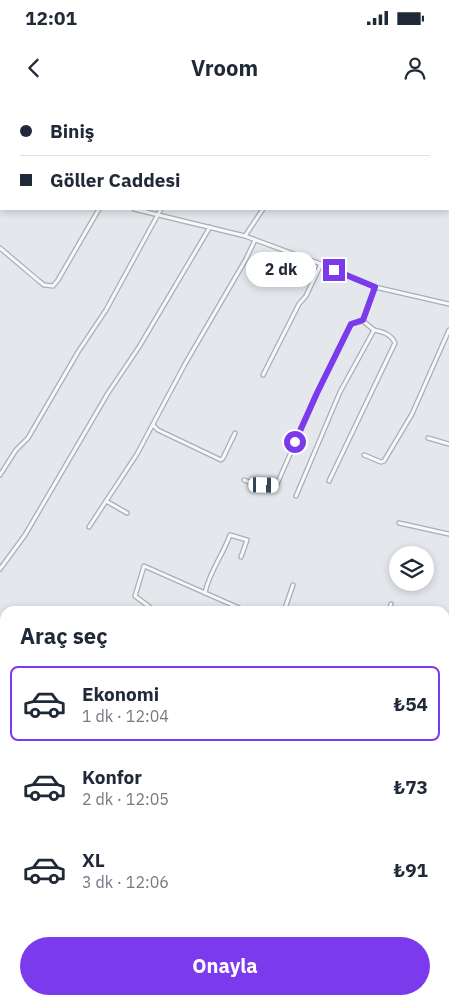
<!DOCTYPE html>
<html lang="tr">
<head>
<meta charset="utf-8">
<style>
	body { margin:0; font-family:"IBM Plex Sans",sans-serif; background:#f2f2f3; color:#1f2937; height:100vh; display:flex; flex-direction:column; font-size:19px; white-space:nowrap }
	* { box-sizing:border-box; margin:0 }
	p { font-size:16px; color:#747a83 }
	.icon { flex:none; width:28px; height:28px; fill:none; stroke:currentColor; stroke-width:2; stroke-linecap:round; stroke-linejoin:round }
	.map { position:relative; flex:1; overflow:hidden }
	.details { position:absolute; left:0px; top:506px; width:450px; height:399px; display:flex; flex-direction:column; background:#fff; border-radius:15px 15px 0 0; box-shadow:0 2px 8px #0003 }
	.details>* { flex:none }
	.top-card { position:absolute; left:0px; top:0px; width:450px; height:110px; box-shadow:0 2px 8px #0003; display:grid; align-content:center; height:110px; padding:0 20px; background:#fff }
	.controls { position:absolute; left:389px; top:446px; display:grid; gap:10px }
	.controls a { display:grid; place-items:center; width:45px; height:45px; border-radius:50%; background:#fff; box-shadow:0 2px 8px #0003; font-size:25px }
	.end { position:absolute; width:22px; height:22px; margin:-11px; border:6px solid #7c3aed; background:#fff; box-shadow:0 0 0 2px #fff }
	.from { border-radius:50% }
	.bubble { position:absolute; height:35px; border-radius:18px; background:#fff; box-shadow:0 2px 8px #0003; font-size:16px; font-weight:800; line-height:35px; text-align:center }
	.car { position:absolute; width:15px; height:30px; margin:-15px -8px; border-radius:6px; box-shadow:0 0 4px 1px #0007; background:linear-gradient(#fff 24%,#345 0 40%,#fff 0 76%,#345 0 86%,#fff 0) }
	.top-card b { display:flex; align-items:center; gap:18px; height:48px; font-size:19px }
	.top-card b+b { border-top:1px solid #e0e1e3 }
	.top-card i { width:12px; height:12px; background:#1f2937 }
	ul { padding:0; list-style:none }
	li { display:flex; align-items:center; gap:15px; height:75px; margin:0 10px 8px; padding:0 10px; border:2px solid transparent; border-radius:8px }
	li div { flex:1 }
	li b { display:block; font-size:19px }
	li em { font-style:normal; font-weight:800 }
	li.on { border-color:#7c3aed }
	li>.icon { width:45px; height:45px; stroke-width:1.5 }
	h2 { padding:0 20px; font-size:22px; line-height:60px }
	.button { display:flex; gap:10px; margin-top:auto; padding:10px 20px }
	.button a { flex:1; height:58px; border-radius:30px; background:#7c3aed; color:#fff; font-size:20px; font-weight:800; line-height:58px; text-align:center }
	.status { display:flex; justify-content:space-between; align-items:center; height:35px; padding:0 25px; background:#fff; direction:ltr }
	.status svg { height:14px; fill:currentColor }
	header { display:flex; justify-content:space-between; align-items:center; height:65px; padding:0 20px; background:#fff; font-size:22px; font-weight:800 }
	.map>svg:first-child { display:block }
</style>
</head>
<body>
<div class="status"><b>12:01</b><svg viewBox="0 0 49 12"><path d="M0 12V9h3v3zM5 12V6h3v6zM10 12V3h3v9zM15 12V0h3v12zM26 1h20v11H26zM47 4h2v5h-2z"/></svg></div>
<header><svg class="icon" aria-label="back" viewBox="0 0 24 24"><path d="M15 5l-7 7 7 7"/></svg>Vroom<svg class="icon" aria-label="person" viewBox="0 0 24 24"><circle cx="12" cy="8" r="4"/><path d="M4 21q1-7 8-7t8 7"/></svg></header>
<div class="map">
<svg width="449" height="904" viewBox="0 0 449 904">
	<rect width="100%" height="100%" fill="#e4e7ec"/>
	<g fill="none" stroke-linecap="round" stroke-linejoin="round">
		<g stroke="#9fb4cc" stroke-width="1">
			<path d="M229,0L231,1"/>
			<path d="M57,1L62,0"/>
			<path d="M0,8L1,9"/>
		</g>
		<defs>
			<g id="street">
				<path d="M42,1L43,0"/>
				<path d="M134,109L245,136L321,164L375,187L449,204"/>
				<path d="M245,136L263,109"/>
				<path d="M0,148L39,181L44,185L53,186L58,180L99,109"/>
				<path d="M263,275L299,204L306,196L321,164"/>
				<path d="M153,325L158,330L221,360L223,358L235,333"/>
				<path d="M428,338L449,344"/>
				<path d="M364,355L381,362L384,361L412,314L449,230"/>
				<path d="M0,375L16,350L28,338L78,252L106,210L161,109"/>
				<path d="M244,380L254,384L274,385L277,384L317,293L351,224L363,221L375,187"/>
				<path d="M329,381L395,243C391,234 383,232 374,230"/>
				<path d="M296,396L340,292L374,230L363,221"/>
				<path d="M106,401L127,413"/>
				<path d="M399,423L449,434"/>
				<path d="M89,427L137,354L185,264L246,159L255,140"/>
				<path d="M0,469L25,435L108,293L139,247L210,127"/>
				<path d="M205,493C209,472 223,455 230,435L247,440L241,457"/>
				<path d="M155,511L135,496L144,466L246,511"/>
				<path d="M284,511L293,485"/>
				<path d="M389,511L391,504"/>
				<path d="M0,545L5,547"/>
				<path d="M0,598L5,589"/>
				<path d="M445,629L449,630"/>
				<path d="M0,644L5,634"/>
				<path d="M0,750L5,741"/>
				<path d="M445,768L449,765"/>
				<path d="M445,787L449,791"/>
				<path d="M324,900L325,904"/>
				<path d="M415,900L416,904"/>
				<path d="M285,902L287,900"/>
				<path d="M64,904L65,900"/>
			</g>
			<path id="secondary" d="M340,0L342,1"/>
			<g id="primary">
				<path d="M445,871L449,870"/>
				<path d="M445,878L449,876"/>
				<path d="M347,904L358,900"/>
				<path d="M367,904L379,900"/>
			</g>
		</defs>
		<use href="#street" stroke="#a9aeb7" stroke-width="5.5"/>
		<use href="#secondary" stroke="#a9aeb7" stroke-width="7"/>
		<use href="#primary" stroke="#a3abb8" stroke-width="8"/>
		<use href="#street" stroke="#f7f8fa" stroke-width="3"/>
		<use href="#secondary" stroke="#fff" stroke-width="4.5"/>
		<use href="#primary" stroke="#fff" stroke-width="5"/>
	</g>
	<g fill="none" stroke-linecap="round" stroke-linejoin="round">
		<path stroke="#7c3aed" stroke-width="6" d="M295,342L317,293L351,224L363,220L375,187L334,170"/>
	</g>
</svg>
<div class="controls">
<a><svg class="icon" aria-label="layers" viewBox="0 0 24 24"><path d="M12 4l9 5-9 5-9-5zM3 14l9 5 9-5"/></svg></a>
</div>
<i class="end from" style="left:295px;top:342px"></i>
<i class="end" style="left:334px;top:170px"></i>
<div class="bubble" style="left:246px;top:152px;width:70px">2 dk</div>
<i class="car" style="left:264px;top:385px;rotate:91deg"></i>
<div class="top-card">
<b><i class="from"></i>Biniş</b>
<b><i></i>Göller Caddesi</b>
</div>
<section class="details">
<h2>Araç seç</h2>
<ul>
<li class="on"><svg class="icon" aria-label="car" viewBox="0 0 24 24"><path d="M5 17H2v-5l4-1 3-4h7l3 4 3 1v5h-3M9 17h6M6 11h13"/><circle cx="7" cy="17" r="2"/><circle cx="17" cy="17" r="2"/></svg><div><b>Ekonomi</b><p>1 dk · 12:04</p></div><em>₺54</em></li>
<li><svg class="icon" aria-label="car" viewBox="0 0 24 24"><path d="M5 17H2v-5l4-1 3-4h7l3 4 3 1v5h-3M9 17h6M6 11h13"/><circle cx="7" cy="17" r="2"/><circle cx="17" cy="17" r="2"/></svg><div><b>Konfor</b><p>2 dk · 12:05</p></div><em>₺73</em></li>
<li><svg class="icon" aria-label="car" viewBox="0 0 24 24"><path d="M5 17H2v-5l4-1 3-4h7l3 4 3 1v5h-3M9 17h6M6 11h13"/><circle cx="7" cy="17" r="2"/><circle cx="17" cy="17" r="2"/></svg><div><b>XL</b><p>3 dk · 12:06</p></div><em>₺91</em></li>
</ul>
<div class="button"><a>Onayla</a></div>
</section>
</div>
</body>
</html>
